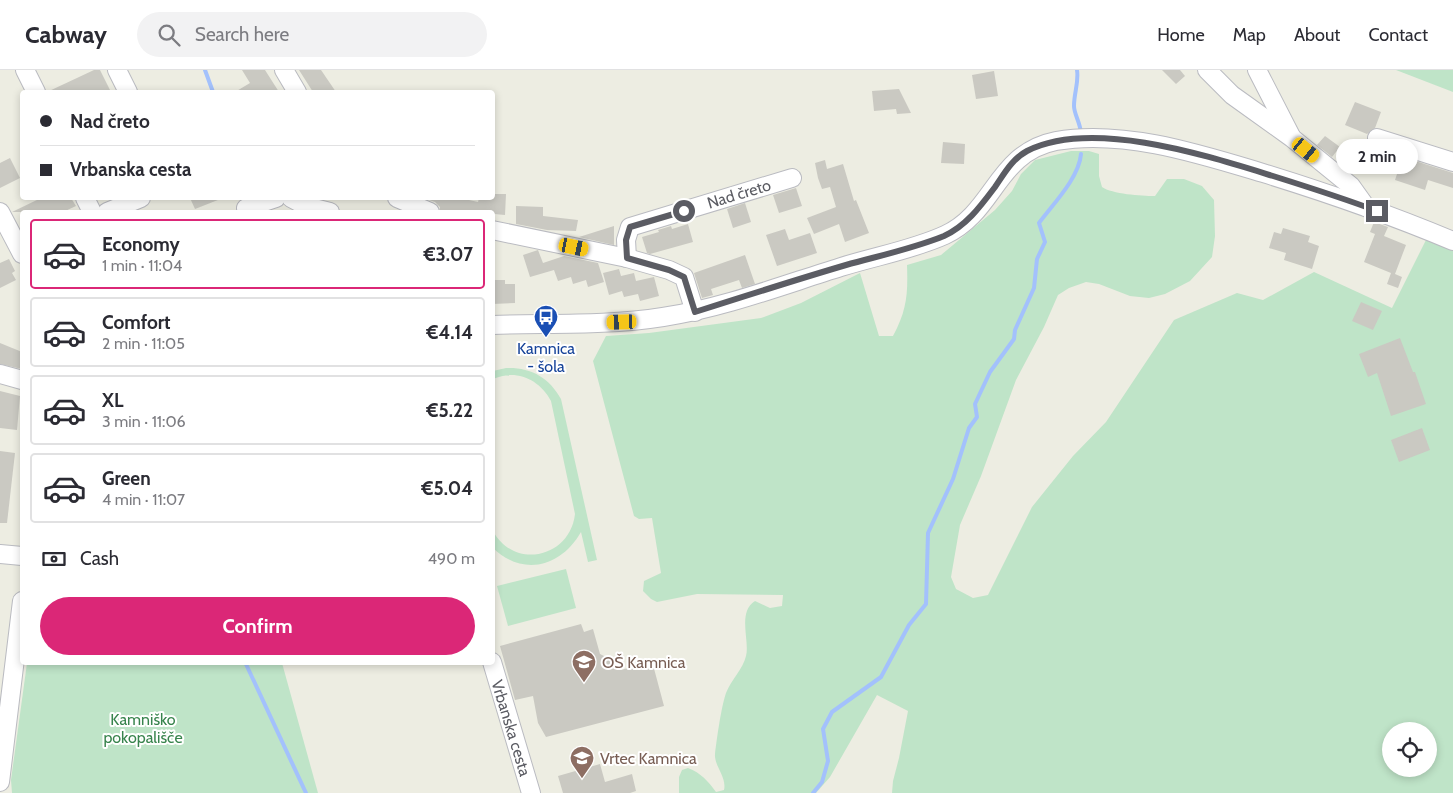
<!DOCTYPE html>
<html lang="en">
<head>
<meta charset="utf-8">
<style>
	body { margin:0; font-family:Cabin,sans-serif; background:#f2f2f3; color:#2b2b33; height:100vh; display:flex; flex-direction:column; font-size:19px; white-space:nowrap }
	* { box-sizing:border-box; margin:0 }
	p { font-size:16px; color:#7c7c81 }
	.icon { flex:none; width:28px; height:28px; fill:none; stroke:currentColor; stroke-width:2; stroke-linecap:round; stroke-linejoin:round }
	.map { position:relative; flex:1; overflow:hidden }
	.sheet { position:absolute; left:20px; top:140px; width:475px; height:455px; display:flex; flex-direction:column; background:#fff; border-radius:5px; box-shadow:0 2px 8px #0003 }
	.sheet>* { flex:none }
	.hud { position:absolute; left:20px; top:20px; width:475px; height:110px; border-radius:5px; box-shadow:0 2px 8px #0003; display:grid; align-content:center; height:110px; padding:0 20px; background:#fff }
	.controls { position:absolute; left:1382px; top:652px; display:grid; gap:10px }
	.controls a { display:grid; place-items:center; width:55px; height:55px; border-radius:50%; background:#fff; box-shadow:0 2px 8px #0003; font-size:25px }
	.end { position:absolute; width:22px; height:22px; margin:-11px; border:6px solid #5b5c63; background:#fff; box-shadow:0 0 0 2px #fff }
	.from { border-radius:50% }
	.bubble { position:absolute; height:35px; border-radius:18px; background:#fff; box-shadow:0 2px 8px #0003; font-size:16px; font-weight:700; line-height:35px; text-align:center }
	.car { position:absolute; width:15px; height:30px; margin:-15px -8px; border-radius:6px; box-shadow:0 0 4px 1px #0007; background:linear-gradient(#f5c518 24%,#345 0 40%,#f5c518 0 76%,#345 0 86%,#f5c518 0) }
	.hud b { display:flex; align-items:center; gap:18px; height:48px; font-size:19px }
	.hud b+b { border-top:1px solid #e1e1e2 }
	.hud i { width:12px; height:12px; background:#2b2b33 }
	ul { padding:9px 0 0; list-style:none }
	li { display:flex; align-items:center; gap:15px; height:70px; margin:0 10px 8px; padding:0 10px; border:2px solid #e1e1e2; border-radius:5px }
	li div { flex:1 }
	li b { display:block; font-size:19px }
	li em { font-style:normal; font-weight:700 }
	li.selected { border-color:#db2777 }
	li>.icon { width:45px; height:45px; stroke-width:1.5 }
	.pay { display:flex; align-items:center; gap:12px; height:55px; padding:0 20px; font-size:19px }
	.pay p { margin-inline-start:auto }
	.cta { display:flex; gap:10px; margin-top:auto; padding:10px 20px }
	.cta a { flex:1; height:58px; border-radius:30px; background:#db2777; color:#fff; font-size:20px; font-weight:700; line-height:58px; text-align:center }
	header { display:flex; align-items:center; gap:30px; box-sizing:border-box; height:70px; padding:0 25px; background:#fff; border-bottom:1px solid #e1e1e2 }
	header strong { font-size:24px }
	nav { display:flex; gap:28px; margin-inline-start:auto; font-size:18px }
	.search { width:350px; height:45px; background:#f2f2f3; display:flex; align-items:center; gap:12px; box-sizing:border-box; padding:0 18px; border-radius:28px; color:#7c7c81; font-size:19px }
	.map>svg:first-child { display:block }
</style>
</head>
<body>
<header>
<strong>Cabway</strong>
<div class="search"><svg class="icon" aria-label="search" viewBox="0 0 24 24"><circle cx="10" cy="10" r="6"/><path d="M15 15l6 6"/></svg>Search here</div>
<nav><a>Home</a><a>Map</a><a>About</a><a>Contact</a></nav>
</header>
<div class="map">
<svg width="1453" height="723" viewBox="0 0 1453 723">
	<rect width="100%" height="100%" fill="#edede2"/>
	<g fill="#bfe4c8" fill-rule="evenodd">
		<path d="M1396,0H1453V22Z"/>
		<path d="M1071,81H1089L1099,84V106L1102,117C1112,124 1141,126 1155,126L1167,109H1184L1202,116L1214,130L1215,166L1212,187L1190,211L1165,224L1149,228L1130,226L1099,214L1086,212L1069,218L1058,225L1044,257L1016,310L981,406L960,455L951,507L956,519L973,528L988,525L1032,437L1073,386L1106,352L1174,250L1237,223L1263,230L1314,202L1392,238L1428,166L1453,174V723H892L893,711L899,688L908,641L877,625L830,707L816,723H679V707L682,700L688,698C701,703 708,711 716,722L724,720C727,707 714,696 715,684C717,668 721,638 726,623C731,610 743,599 746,586C750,571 737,542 755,531L770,538L782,536L783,525L697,524L657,532L651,529L643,521L644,511L661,503L652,448L639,449L634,446L593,291L606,266L649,263L761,248L801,233L860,203L879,266H893C907,240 908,224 907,195L941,185L995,140L1012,121L1021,104L1035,90ZM1391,661H1429V699H1391Z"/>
		<path d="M506,298C530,297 549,307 561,329L597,490L588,492L581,462C561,497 523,507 493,478V461C514,500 570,488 575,444L551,331C539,309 516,299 493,309V301Z"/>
		<path d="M566,499L576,538L508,556L497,516Z"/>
		<path d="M27,593H282L318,723H12L11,710Z"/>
	</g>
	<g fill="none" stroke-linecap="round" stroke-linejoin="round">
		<g stroke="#a3c1fc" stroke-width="4">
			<path d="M205,0L213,22"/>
			<path d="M1077,0C1079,12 1074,23 1074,36C1074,44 1080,52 1081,63"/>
			<path d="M245,592L306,723"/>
			<path d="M813,723L822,712L828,691L823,659L832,642L881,607L909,555L926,534L928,463L953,409L969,358L977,347L975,334L990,302L1014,269L1015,260L1034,218L1037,189L1045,172L1039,153C1053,134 1079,108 1081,84"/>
		</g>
	</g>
	<g fill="#cac9c2">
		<path d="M94,0H100L111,22H47Z"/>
		<path d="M242,0H265L279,22H235L250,13Z"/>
		<path d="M299,0H321L336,22H313Z"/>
		<path d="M1162,0H1180L1185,6L1176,14Z"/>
		<path d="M994,1L998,26L976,29L972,5Z"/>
		<path d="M899,19L911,43L897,44L896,39L874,41L872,21Z"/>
		<path d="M1355,32L1381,42L1375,58L1367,64L1345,55Z"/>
		<path d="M1325,66L1340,77L1332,87L1317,75Z"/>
		<path d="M943,72L965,74L964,94L941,93Z"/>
		<path d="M10,88L20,108L0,118V93Z"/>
		<path d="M1406,88L1453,103V118L1428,110L1425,120L1395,110L1400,95L1403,96Z"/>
		<path d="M825,90L827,99L843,94L854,131L856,130L869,163L845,172L839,154L814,164L807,148L836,137L830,117L822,119L818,108L815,93Z"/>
		<path d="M796,118L802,136L779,143L773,125Z"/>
		<path d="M492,124H506L505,145L462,141L461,142H440V137L435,132L423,128H460L478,132L479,128H492Z"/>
		<path d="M41,128H71L76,136L63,142H12Z"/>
		<path d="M190,128H223L195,139Z"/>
		<path d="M745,133L751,152L733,158L727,139Z"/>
		<path d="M516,136L543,137V146L578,150L576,161L547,160L516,154Z"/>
		<path d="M1374,152L1388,157L1384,166L1406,175L1395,204L1402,207L1398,218L1387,214L1391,203L1364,192L1375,164L1370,162Z"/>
		<path d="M688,154L693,172L650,184L647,183L642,167L659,162L658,160L671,156L672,159Z"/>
		<path d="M614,156V175L579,167Z"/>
		<path d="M1283,158L1310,166L1308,172L1319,176L1312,199L1284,190L1286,183L1269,178L1274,162L1281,164Z"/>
		<path d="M785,159L789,170L810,163L817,183L777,196L766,165Z"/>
		<path d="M538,180L543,193L564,186L598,193L604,212L588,217L586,210L573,214L571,207L558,211L554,200L530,207L523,185Z"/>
		<path d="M745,185L755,214L742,218L739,210L711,219L713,225L702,228L694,203Z"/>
		<path d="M9,189L15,201L12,203L16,210L0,218V193Z"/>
		<path d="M619,199L621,206L634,203L636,211L654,207L659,226L640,231L638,224L624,227L622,221L609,225L603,203Z"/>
		<path d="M492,210H505V214H515V233L492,234Z"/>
		<path d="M1361,232L1382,241L1373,260L1352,251Z"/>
		<path d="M1400,268L1413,302H1415L1426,334L1391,346L1377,303L1368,307L1359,284Z"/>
		<path d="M0,273L22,282V299L0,294Z"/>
		<path d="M0,321L20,326L17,360L0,358Z"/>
		<path d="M1422,358L1430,380L1399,392L1391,370Z"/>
		<path d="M0,381L15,383L7,453H0Z"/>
		<path d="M581,554L584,562L593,559L600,584L610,589L621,600L652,591L664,636L546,667L538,653L533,626L515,630L500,576Z"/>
		<path d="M600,694L605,712L632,704L636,721L630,723H563L558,706Z"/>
	</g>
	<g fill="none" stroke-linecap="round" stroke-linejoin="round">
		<defs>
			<g id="minor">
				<path d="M25,0L36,22"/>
				<path d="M117,0L128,22"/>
				<path d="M284,0L297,22"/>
				<path d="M1207,0L1232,25L1292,68L1351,116L1366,137"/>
				<path d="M1257,0L1291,66"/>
				<path d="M1377,68L1453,92"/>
				<path d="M85,128L92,142"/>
				<path d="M291,128L306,136L330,142"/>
				<path d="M397,128L430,142"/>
				<path d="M246,138L276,128"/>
				<path d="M0,142L22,184"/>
				<path d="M107,142L141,128"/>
				<path d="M492,160L627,188L669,200L684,207L695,242"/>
				<path d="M627,188L626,170L630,157L792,108"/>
				<path d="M492,255C549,253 606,256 663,247C723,238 783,215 841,197C876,186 912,180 945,165C995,142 996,83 1056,71C1123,59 1200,84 1263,103C1328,123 1391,145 1453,171"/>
				<path d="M0,304L22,310"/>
				<path d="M0,484L22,486"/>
				<path d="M492,592L531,723"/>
				<path d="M0,712L22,531"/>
			</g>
		</defs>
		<use href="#minor" stroke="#babbc1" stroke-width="20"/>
		<use href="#minor" stroke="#fff" stroke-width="18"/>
	</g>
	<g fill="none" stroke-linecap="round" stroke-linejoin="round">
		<path stroke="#5b5c63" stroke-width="6" d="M684,141L630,157L626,170L627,188L669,200L684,207L695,242C745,226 795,210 846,195C878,186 912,179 944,166C966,156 980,137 995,117C1004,104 1012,89 1027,81C1092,48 1208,86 1273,106C1308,117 1343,128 1377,141"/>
	</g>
	<defs>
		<symbol id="bus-pin" viewBox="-11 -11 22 30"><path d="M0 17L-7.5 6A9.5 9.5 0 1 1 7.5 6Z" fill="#1a4fb4" stroke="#fff"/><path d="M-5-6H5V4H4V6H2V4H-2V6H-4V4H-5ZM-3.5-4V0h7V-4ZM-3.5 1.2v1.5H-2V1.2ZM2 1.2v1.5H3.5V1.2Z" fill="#fff"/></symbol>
		<symbol id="school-pin" viewBox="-11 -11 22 30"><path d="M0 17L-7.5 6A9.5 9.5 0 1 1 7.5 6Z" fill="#8d6e63" stroke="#fff"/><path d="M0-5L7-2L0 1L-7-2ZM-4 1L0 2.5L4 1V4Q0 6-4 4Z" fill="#fff"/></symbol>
	</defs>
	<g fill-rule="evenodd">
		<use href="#bus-pin" x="532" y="233" width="28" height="38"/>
		<use href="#school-pin" x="570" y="578" width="28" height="38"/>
		<use href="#school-pin" x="568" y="674" width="28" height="38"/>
	</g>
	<g text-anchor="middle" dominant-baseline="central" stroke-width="4" stroke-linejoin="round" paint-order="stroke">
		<g font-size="16" fill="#5b5c63" stroke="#fff">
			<text transform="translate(739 124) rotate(-17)">Nad čreto</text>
			<text transform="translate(511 658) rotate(73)">Vrbanska cesta</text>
		</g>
		<g font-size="16" fill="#164399" stroke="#fff">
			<text x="546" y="278">Kamnica<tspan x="546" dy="18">- šola</tspan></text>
		</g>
		<g font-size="16" fill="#785e54" stroke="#fff" text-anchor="start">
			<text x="602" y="592">OŠ Kamnica</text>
			<text x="600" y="688">Vrtec Kamnica</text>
		</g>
		<g font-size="16" fill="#38844d" stroke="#fff">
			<text x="143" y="649">Kamniško<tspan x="143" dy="18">pokopališče</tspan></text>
		</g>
	</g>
</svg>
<div class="controls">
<a><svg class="icon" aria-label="locate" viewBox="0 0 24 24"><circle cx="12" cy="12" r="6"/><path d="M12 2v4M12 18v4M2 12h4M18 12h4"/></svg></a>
</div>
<i class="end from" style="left:684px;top:141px"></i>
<i class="end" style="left:1377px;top:141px"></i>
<div class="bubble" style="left:1336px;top:69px;width:82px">2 min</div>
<i class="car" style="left:1306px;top:80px;rotate:129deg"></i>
<i class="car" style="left:574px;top:177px;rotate:102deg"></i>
<i class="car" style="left:622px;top:252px;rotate:268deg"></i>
<div class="hud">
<b><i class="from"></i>Nad čreto</b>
<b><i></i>Vrbanska cesta</b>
</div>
<section class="sheet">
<ul>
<li class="selected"><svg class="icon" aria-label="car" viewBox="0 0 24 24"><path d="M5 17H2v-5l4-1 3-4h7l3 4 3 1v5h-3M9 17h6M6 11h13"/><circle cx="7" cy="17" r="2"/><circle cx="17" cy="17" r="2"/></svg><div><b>Economy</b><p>1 min · 11:04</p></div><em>€3.07</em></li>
<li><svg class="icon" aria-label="car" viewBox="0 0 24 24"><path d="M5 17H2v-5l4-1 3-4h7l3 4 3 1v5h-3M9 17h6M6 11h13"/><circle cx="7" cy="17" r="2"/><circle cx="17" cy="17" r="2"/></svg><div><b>Comfort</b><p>2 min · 11:05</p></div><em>€4.14</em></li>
<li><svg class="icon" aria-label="car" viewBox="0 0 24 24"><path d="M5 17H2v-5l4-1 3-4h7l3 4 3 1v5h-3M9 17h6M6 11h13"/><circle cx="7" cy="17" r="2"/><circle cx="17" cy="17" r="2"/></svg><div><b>XL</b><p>3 min · 11:06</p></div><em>€5.22</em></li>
<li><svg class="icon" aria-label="car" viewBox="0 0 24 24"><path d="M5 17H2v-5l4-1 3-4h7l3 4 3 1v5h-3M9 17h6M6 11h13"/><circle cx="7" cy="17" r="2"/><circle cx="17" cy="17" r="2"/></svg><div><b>Green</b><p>4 min · 11:07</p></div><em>€5.04</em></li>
</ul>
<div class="pay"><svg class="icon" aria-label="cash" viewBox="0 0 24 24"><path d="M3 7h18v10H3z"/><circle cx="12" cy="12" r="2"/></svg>Cash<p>490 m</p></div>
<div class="cta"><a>Confirm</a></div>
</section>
</div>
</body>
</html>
